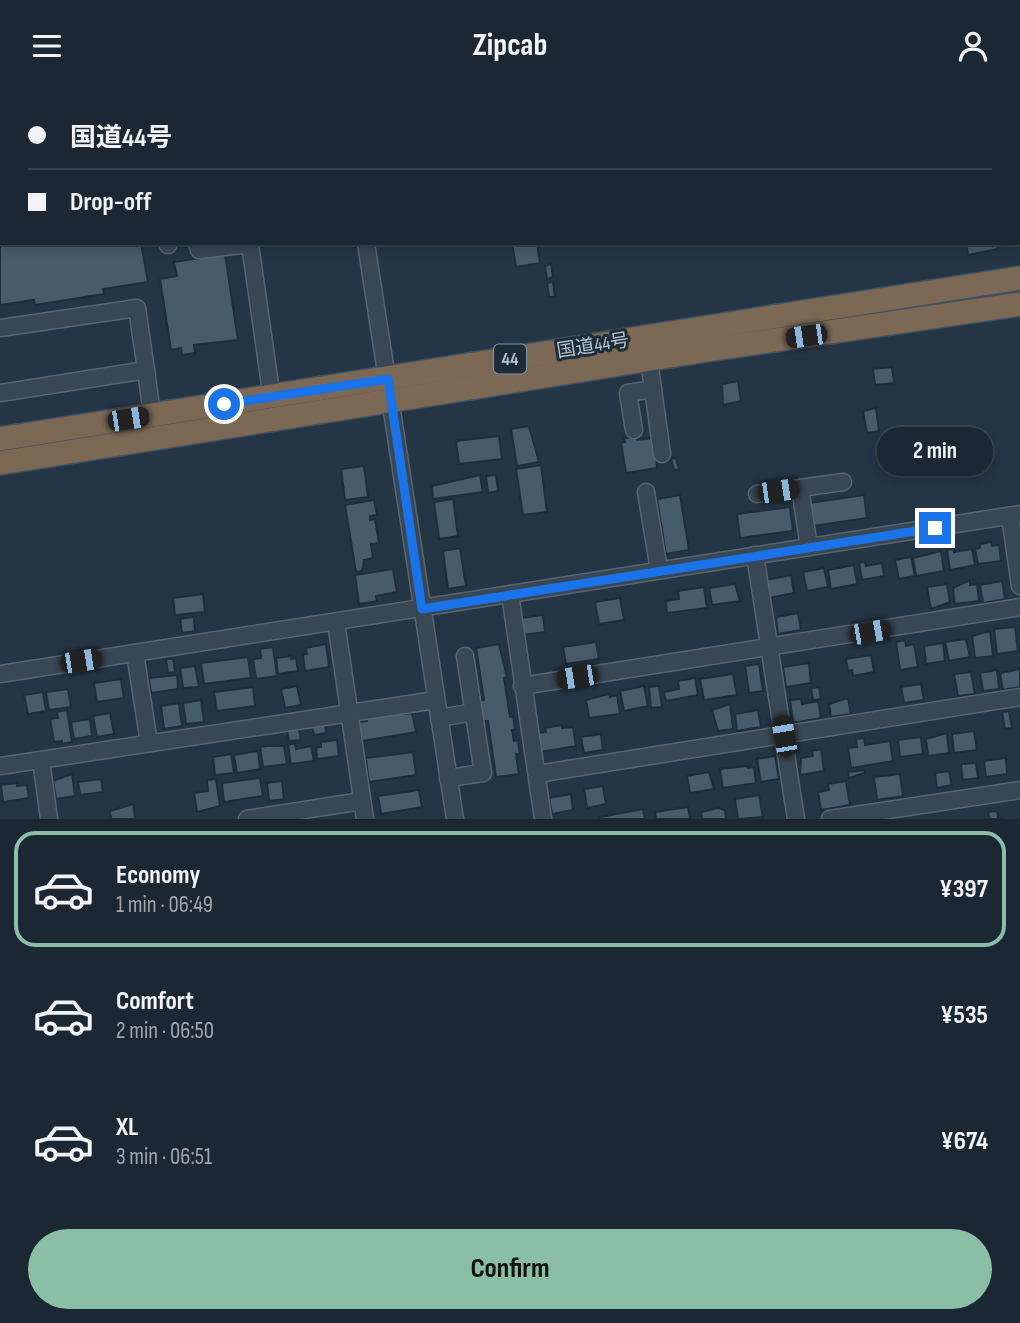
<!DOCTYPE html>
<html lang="en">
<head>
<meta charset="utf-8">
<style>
	body { margin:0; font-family:"Sofia Sans Condensed","Noto Sans JP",sans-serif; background:#24303c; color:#f1f3f6; height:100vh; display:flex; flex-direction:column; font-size:26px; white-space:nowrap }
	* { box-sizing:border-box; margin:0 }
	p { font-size:23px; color:#a0a6ac }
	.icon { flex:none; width:38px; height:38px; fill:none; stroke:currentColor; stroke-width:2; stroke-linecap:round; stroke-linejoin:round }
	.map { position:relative; height:728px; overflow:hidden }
	.sheet { display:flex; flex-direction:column; background:#1b2834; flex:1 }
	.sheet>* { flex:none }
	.guide { position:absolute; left:0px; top:0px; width:1020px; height:154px; box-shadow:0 4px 10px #0003,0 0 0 2px #39444f; display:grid; align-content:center; height:154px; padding:0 28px; background:#1b2834 }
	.end { position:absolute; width:32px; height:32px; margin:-16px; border:9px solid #1a73e8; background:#fff; box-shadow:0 0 0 4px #fff }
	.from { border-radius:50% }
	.bubble { position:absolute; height:49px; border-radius:24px; background:#1b2834; box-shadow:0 4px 10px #0003,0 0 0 2px #39444f; font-size:23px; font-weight:700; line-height:49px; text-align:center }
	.car { position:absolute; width:21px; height:42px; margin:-21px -10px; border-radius:9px; box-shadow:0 0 5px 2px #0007; background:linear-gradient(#222 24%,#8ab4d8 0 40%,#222 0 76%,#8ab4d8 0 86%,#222 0) }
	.guide b { display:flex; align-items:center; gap:24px; height:66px; font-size:26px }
	.guide b+b { border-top:2px solid #39444f }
	.guide i { width:18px; height:18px; background:#f1f3f6 }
	ul { padding:12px 0 0; list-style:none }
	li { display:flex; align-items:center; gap:21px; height:116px; margin:0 14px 10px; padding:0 14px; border:4px solid transparent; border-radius:21px }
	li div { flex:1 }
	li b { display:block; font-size:26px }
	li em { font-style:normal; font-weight:700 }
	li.current { border-color:#8abfa5 }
	li>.icon { width:63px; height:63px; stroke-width:1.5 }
	.action { display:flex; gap:14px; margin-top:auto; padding:14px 28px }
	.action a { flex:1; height:80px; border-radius:42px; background:#8abfa5; color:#111; font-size:28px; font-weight:700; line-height:80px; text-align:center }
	header { display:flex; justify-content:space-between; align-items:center; height:91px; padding:0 28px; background:#1b2834; font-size:32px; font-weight:700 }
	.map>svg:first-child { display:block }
</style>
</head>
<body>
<header><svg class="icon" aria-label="menu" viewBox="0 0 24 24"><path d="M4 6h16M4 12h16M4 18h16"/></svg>Zipcab<svg class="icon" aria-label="person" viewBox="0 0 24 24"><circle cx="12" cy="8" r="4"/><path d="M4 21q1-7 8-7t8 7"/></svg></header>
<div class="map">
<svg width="1020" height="728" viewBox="0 0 1020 728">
	<rect width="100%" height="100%" fill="#243545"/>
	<g fill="#475b6b" stroke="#1f2e3b" stroke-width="2">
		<path d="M0,81L2,152H141L148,191L103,198L104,203L35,214L34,209L0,214Z"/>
		<path d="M512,152H537L540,172L516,176Z"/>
		<path d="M966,152H997L998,158L968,164Z"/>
		<path d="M225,163L238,249L194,254L195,262L182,264L181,257L171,259L160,188L177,185L174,171Z"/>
		<path d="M551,173L553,186L547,188L545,175Z"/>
		<path d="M553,191L555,206H549L547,192Z"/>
		<path d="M892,276L894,292L875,294L873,278Z"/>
		<path d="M738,290L741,310L723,314L722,293Z"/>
		<path d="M876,317L879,340L867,342L863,320Z"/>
		<path d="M529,335L539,371L517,375L511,338Z"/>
		<path d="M499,345L502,368L459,373L456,350Z"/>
		<path d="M636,346L637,349L655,347L657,377L626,382L621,352L625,351L624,347Z"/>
		<path d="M676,367L679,378L674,380L671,368Z"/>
		<path d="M541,374L547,421L523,424L516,378Z"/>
		<path d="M364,375L368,406L345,409L341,378Z"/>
		<path d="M480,384L483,401L433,408L432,395Z"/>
		<path d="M496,384L498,400L488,402L486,385Z"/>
		<path d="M680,404L689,459L666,463L657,408Z"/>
		<path d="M864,404L867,427L813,435L809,412Z"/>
		<path d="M453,408L458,445L439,448L434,411Z"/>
		<path d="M374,409L377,424L370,425V429L375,428L379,452L371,453L373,467L364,469L362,480L356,481L345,414Z"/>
		<path d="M790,416L793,440L740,447L737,423Z"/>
		<path d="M991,451L992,455L999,454L1001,470L978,473L975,458L980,457V453Z"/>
		<path d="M460,457L466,495L448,498L443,460Z"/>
		<path d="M954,458V461L972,458L975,474L950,479L947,459Z"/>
		<path d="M941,460L944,480L916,485L913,467Z"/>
		<path d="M911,466L915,485L899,488L895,469Z"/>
		<path d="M865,471L866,475L882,472L884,485L862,489L859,472Z"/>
		<path d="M854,474L857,493L831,498L828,479Z"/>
		<path d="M824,477L828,496L807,500L803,481Z"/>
		<path d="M393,478L397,501L376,505L377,510L359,513L355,484Z"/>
		<path d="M791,484L794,502L769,507L766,489Z"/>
		<path d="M970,489V494L977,493L979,510L955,513L953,497Z"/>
		<path d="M1002,490L1005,508L983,512L980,494Z"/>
		<path d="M735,493L740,510L712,514L709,497Z"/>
		<path d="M947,493L950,511L931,518L927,496Z"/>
		<path d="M704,496L707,517L667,522L666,510L679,508L678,500Z"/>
		<path d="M203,503L205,521L175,524L173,507Z"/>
		<path d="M620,507L624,529L599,533L595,511Z"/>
		<path d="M798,522L801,539L778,543L776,526Z"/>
		<path d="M543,524L545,541L523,544L521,527Z"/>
		<path d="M194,526L195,540L182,542L180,528Z"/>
		<path d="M1015,536L1018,560L997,563L994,538Z"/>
		<path d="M990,540L993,565L975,567L972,545Z"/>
		<path d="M966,548L970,566L949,570L945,551Z"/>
		<path d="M905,549L906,555L914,553L918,576L900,579L896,551Z"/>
		<path d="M596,551L599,568L566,573L563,556Z"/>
		<path d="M943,552L945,570L926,573L924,555Z"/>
		<path d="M326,553L329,576L305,580L303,563H307L306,557Z"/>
		<path d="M499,553L507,586L504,587L510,626L513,625L515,638L512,639L514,650L518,649L520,663H516L519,683L496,686L488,630H481L478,610L484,609L476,557Z"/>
		<path d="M273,556L277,585L256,588L253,568L261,567L260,558Z"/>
		<path d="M871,564L874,581L853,585L852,579L848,580L846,568Z"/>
		<path d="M291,565V568L296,567L298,580L278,583L276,567Z"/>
		<path d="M248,566L251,587L204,593L201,572Z"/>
		<path d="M166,568H173L175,581L168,582Z"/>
		<path d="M809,572L811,592L786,596L783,576Z"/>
		<path d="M759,573L763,600L749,602L745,575Z"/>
		<path d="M195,575L199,596L183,597L180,577Z"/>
		<path d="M1020,578V596L1003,599L1000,582Z"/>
		<path d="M997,579L999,598L983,600L980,582Z"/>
		<path d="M971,581L975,603L958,605L954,583Z"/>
		<path d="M733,583L737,604L704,609L700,588Z"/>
		<path d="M177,584L178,598L151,602L149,587Z"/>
		<path d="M695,587L698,604L666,610L664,601L679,598L678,590Z"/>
		<path d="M121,588L124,607L97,611L94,592Z"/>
		<path d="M921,593L924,609L904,612L901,596Z"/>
		<path d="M297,595L301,614L285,617L281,598Z"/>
		<path d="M644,595L648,615L624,620L620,600Z"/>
		<path d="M659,595L662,616L651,617L649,596Z"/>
		<path d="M253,596L255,615L217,620L214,601Z"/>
		<path d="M819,596L821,608L813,609L811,597Z"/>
		<path d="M68,598L71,616L49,619L46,601Z"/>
		<path d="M43,601L46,620L28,623L24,604Z"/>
		<path d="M609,603L610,606L617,604L620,623L589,627L586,609Z"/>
		<path d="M848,607L851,623L831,626L829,613Z"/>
		<path d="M801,608L802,613L818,610L821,627L793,632L790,609Z"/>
		<path d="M201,609L204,631L186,633L183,612Z"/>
		<path d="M179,612L182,635L164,638L161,615Z"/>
		<path d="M730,613L733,638L718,640L712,619Z"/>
		<path d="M403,618L404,623L412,622L416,641L362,650L358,631L367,630L366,624Z"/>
		<path d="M67,619L72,651L62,653V650L54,651L50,628L58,627L57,621Z"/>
		<path d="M758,619L761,636L737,640L735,623Z"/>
		<path d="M1009,620L1012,637L1005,638L1002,621Z"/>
		<path d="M110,622L114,643L97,646L93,625Z"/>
		<path d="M90,628L92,645L74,648L71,631Z"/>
		<path d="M325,634L326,642L314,644L312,636Z"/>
		<path d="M562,634V637L573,636L576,655L540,661L537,642L546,641L545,637Z"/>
		<path d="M299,638L301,649L289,650L287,639Z"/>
		<path d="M974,640L977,659L954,662L952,643Z"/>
		<path d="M947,642L949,662L928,665L926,648Z"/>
		<path d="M601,643L603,659L584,662L581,646Z"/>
		<path d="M921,646L923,663L900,666L898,649Z"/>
		<path d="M864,647L865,654L890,650L893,670L851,677L848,657L857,656L856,648Z"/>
		<path d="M337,649L339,665L317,668L316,656H321V651Z"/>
		<path d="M295,652L296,658L311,655L314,670L291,673L288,654Z"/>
		<path d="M267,655H284L287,673L263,676L260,656Z"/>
		<path d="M821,658L824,680L800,684L801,667L813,665L812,660Z"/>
		<path d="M258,660L260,678L237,682L234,664Z"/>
		<path d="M413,661L416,684L369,691L366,667Z"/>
		<path d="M231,663L234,682L215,684L213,666Z"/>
		<path d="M775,665L779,688L761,691L757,668Z"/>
		<path d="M1006,667L1007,683L986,686L984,670Z"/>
		<path d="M976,672L978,687L963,689L961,673Z"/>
		<path d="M747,675L748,677L754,676L756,692L723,697L720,678Z"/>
		<path d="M865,679V682L849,687L848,681Z"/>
		<path d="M949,680L952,694L937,697L935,682Z"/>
		<path d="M709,681L714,698L690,702L687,685Z"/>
		<path d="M72,683L75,705L56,708L53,690Z"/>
		<path d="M900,683L903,705L877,709L874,686Z"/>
		<path d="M260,687L263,705L224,711L222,692Z"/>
		<path d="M101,688L103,701L80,704L78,691Z"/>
		<path d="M216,688L220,715L197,721L194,702L208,700L207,689Z"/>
		<path d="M282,690L284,708L269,710L267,692Z"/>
		<path d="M846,690L850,714L821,719L818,701L829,699L828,693Z"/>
		<path d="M17,692V695L27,694L29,707L3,711L1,694Z"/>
		<path d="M603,695L606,713L587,717L584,698Z"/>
		<path d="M419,699L422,716L381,723L378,705Z"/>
		<path d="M571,703L573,719L552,723L549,707Z"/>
		<path d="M759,704L763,726L738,728L735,708Z"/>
		<path d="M133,713L135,728H111L110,720Z"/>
		<path d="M688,716L690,728H656L655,721Z"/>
		<path d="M718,717L725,719L726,728H702L701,721Z"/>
		<path d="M643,718L645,728H600V726Z"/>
		<path d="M997,720L998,727L1004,728H989L988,721Z"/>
	</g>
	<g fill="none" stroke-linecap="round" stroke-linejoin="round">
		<defs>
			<g id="minor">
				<path d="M0,53H2"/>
				<path d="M168,152V154"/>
				<path d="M197,152L199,159L250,153L273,315"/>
				<path d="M366,152L455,728"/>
				<path d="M0,237L137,217L146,279"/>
				<path d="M649,269L662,363"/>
				<path d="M0,302L146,279L152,324"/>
				<path d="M634,339L628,302L653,298"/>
				<path d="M800,397L809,456"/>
				<path d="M646,401L659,479"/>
				<path d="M757,403L843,391"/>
				<path d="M1010,425L1020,495"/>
				<path d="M755,464L796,728"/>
				<path d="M510,503L543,728"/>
				<path d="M336,531L365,728"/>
				<path d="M135,562L149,652"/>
				<path d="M0,583L1020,423"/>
				<path d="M522,595L1020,516"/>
				<path d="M439,627L474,621"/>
				<path d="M41,669L49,728"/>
				<path d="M0,675L436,609"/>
				<path d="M537,683L1020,606"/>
				<path d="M448,687L483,682L465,565"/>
				<path d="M247,728L362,710"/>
				<path d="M830,728L1020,699"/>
			</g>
			<g id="highway">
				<path d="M0,348L1020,187"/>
				<path d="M0,372L707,259L1020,213"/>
			</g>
		</defs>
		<use href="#minor" stroke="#576571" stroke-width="19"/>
		<use href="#highway" stroke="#43525e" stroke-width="26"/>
		<use href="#minor" stroke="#394754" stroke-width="16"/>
		<use href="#highway" stroke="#7b6855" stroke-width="23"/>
	</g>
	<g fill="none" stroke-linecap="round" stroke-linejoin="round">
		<path stroke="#1a73e8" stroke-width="9" d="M224,313L388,288L422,518L935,437"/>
	</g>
	<g text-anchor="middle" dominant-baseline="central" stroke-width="6" stroke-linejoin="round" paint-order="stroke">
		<rect fill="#1d2c39" stroke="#8895a1" stroke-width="2" x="494" y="253.5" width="32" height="29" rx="5"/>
		<g font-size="18" font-weight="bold" fill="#b6c2ce">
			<text x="510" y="268">44</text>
		</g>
		<g font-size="19" fill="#b6c2ce" stroke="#1d2c39">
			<text transform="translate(593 255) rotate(-9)">国道44号</text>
		</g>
	</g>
</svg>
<i class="end from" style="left:224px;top:313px"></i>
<i class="end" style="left:935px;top:437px"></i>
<div class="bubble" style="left:877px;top:336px;width:116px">2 min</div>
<i class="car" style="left:806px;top:245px;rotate:262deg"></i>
<i class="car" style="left:128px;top:328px;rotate:81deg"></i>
<i class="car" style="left:778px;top:400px;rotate:82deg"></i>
<i class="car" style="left:870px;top:541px;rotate:80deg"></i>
<i class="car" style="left:81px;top:570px;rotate:81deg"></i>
<i class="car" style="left:577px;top:586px;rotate:261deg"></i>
<i class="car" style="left:784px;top:645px;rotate:350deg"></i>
<div class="guide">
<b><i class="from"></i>国道44号</b>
<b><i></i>Drop-off</b>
</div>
</div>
<section class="sheet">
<ul>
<li class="current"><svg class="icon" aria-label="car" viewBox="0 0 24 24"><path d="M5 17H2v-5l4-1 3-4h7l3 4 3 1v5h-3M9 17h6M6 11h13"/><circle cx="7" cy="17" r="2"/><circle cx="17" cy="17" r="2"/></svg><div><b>Economy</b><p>1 min · 06:49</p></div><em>¥397</em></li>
<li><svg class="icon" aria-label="car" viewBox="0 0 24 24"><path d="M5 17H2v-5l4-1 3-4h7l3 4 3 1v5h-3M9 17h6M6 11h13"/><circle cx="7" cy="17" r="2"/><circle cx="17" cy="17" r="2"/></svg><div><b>Comfort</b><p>2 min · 06:50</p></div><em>¥535</em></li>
<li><svg class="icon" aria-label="car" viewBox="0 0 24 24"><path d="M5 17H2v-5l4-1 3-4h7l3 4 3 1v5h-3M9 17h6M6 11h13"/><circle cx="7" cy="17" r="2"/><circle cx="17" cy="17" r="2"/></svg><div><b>XL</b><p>3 min · 06:51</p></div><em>¥674</em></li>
</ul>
<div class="action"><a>Confirm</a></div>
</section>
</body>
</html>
